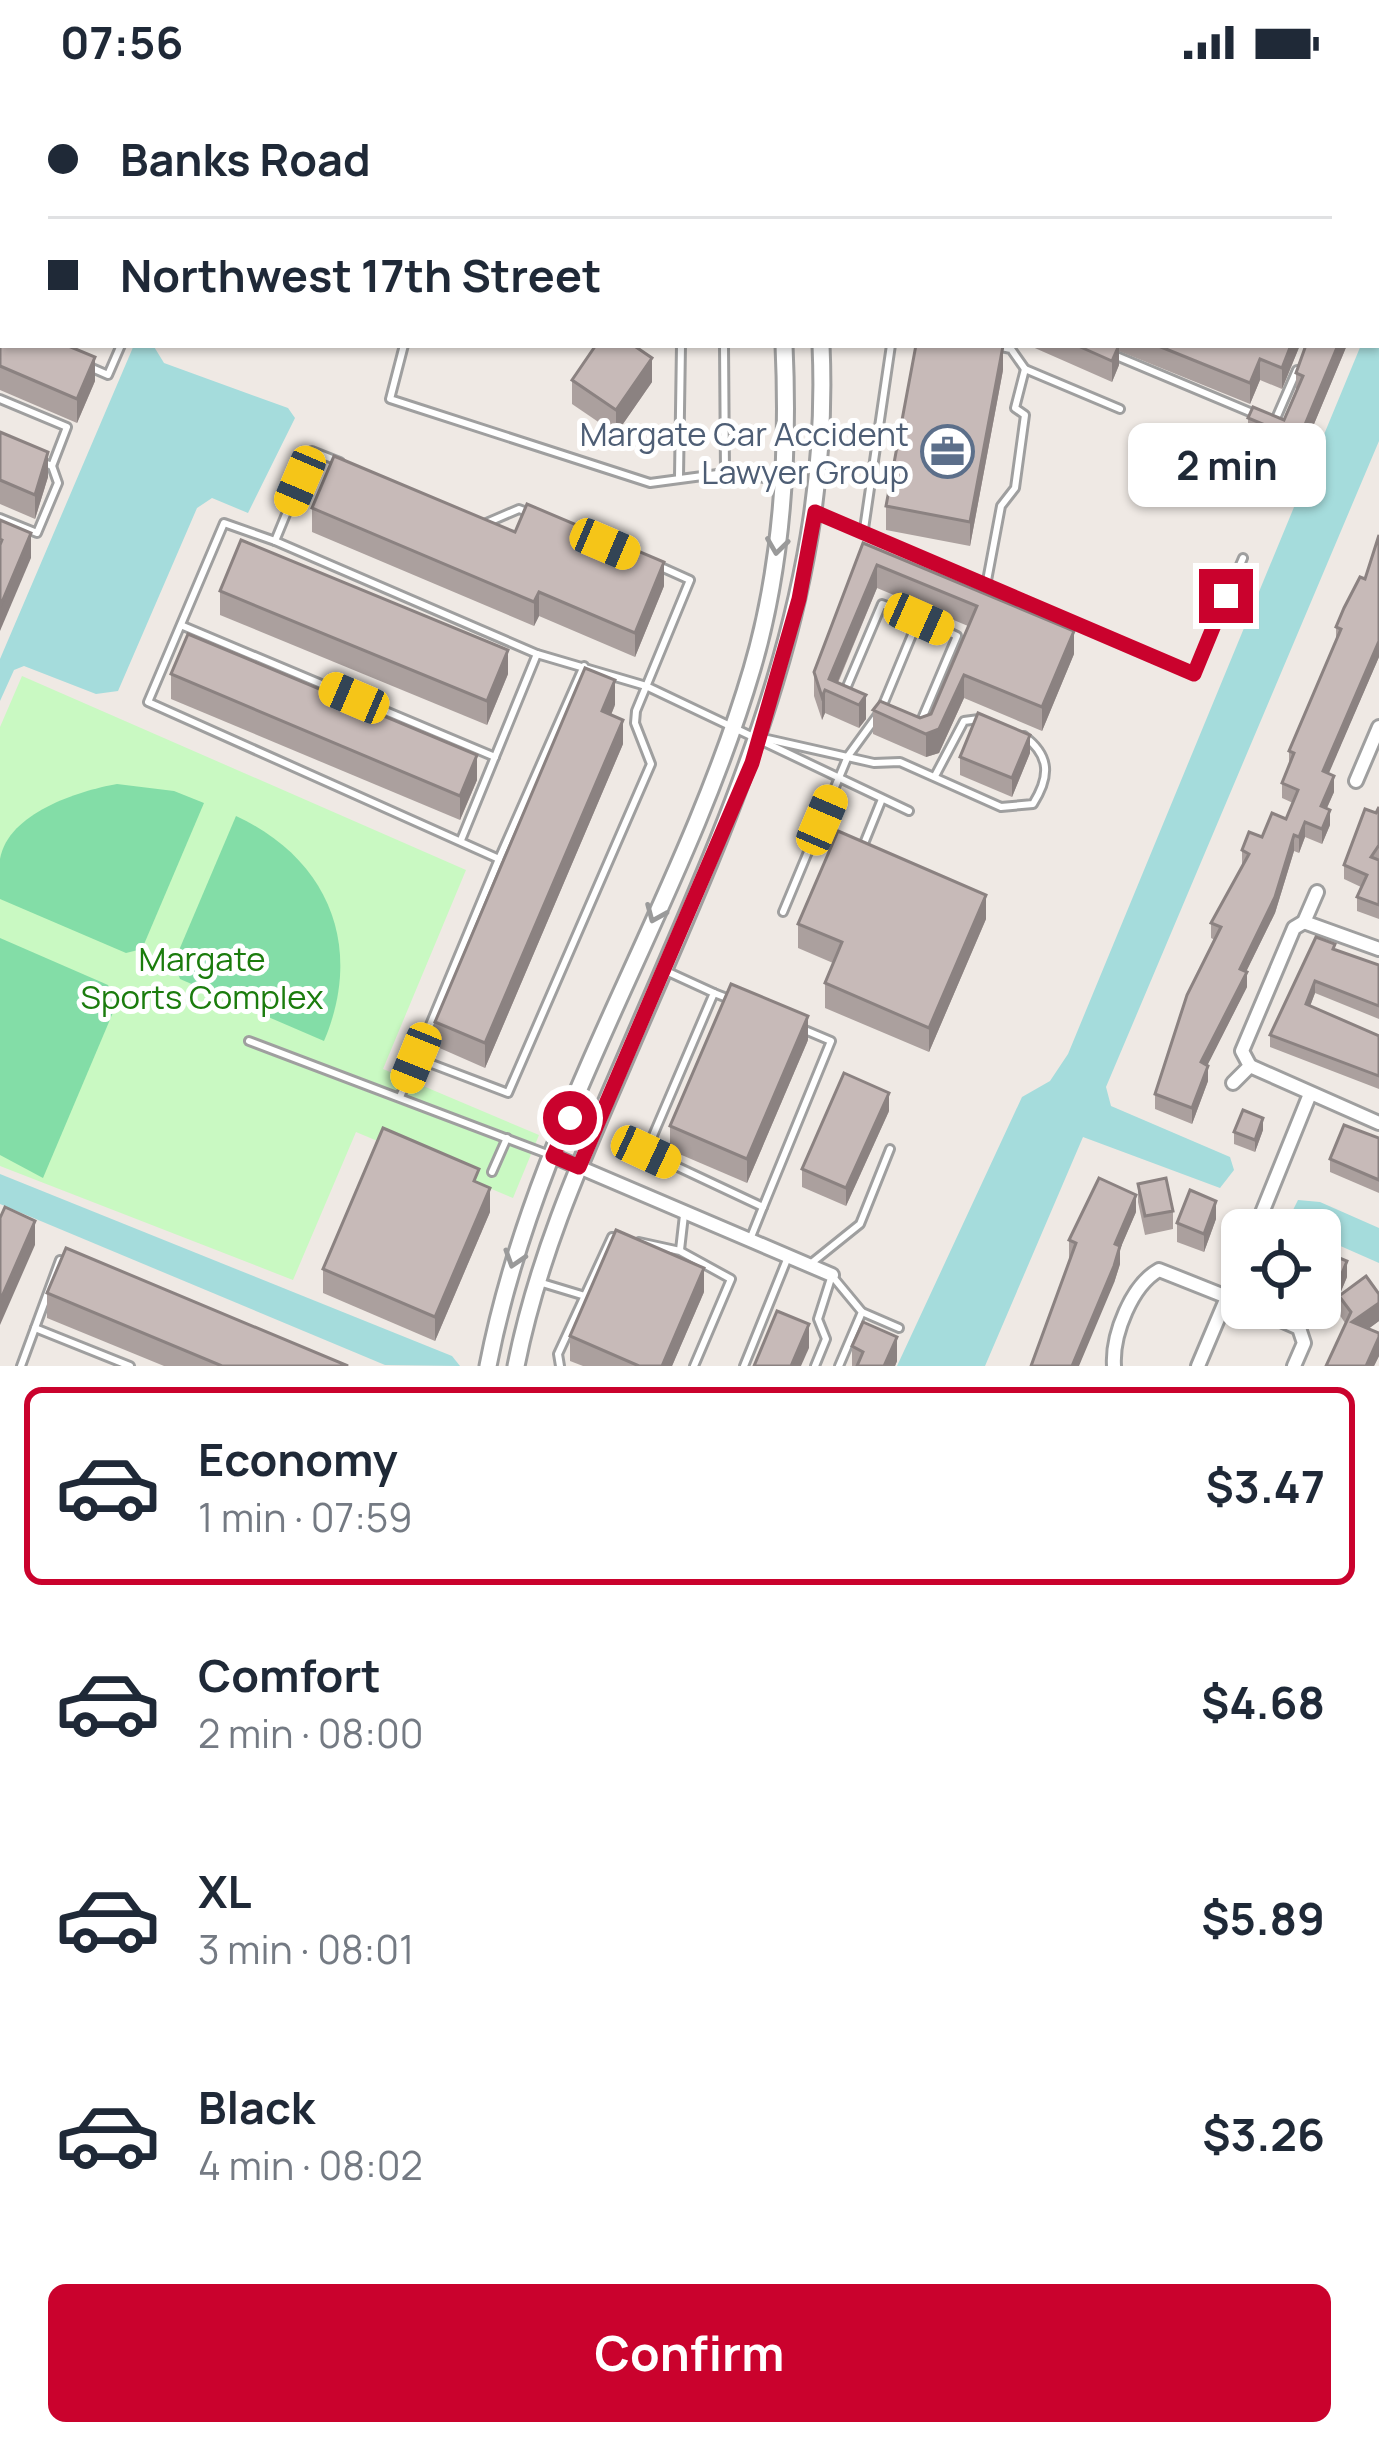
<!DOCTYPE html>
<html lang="en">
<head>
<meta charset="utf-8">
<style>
	body { margin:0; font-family:Manrope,sans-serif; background:#f2f2f3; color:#1f2937; height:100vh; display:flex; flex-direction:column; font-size:45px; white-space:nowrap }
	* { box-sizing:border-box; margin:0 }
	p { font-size:39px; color:#747a83 }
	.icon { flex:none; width:66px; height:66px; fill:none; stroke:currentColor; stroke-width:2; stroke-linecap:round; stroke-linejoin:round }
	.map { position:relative; height:1282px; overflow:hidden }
	.panel { display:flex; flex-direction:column; background:#fff; flex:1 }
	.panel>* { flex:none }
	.guide { position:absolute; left:0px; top:0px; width:1380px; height:264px; box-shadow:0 3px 9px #0004; display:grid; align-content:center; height:264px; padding:0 48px; background:#fff }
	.buttons { position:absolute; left:1221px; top:1125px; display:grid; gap:24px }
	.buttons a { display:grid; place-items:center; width:120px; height:120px; border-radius:18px; background:#fff; box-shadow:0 3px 9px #0004; font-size:60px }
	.end { position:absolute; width:54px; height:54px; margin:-27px; border:15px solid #ca022d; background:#fff; box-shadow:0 0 0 6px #fff }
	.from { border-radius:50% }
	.bubble { position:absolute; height:84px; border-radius:18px; background:#fff; box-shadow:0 3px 9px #0004; font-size:39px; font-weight:700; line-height:84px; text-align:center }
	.car { position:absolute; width:36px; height:72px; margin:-36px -18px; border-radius:15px; box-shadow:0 0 9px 3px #0007; background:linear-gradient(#f5c518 24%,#345 0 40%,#f5c518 0 76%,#345 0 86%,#f5c518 0) }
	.guide b { display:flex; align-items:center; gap:42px; height:114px; font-size:45px }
	.guide b+b { border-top:3px solid #e0e1e3 }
	.guide i { width:30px; height:30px; background:#1f2937 }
	ul { padding:21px 0 0; list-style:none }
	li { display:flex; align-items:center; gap:36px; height:198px; margin:0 24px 18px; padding:0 24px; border:6px solid transparent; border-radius:18px }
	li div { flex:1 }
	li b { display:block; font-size:45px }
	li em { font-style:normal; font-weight:700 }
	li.current { border-color:#ca022d }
	li>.icon { width:108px; height:108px; stroke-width:1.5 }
	.primary-button { display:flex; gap:24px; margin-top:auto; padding:24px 48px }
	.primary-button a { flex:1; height:138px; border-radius:18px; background:#ca022d; color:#fff; font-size:48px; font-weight:700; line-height:138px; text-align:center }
	.status { display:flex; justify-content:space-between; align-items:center; height:84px; padding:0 60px; background:#fff; direction:ltr }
	.status svg { height:33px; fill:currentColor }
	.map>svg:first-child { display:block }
</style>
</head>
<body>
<div class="status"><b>07:56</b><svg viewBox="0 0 49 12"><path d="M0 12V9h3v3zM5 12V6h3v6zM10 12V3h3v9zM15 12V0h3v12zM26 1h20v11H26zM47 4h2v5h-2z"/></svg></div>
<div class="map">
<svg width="1379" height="1282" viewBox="0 0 1379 1282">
	<rect width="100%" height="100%" fill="#efe9e4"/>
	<path fill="#c9f9c2" d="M22,592L466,786L383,985L539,1051L513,1114L356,1048L293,1196L0,1082V643Z"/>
	<g fill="#83dda7">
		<path d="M117,700L174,707L204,719L142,865L126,869L0,815C0,802 0,788 0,775C8,729 78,707 117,700Z"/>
		<path d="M236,732C329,775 364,863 324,957L180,895L174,878Z"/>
		<path d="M0,854L108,901L117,919L43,1094L0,1071Z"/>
	</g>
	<g fill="#a5dcdc">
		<path d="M1379,219V357L1106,1003L1111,1022L1230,1073L1234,1086L1220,1104L1083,1053L985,1282H897L1022,1013L1050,997L1068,970L1361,261H1377Z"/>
		<path d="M134,261H153L164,279L288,324L295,334L248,429L212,414L197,424L118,607L96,610L24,582L14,586L0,617V575Z"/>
		<path d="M0,1090L452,1272L460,1282L385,1281L0,1120Z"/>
		<path d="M1298,1116L1320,1118L1379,1144V1179L1320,1153V1146H1304L1288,1136Z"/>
	</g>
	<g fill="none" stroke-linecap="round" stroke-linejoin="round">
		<defs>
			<g id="service">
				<path d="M64,0L66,3"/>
				<path d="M163,0L171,3"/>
				<path d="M539,0L547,3"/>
				<path d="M1351,0L1352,3"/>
				<path d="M206,3L207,0"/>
				<path d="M247,3L249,0"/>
				<path d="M290,3L291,0"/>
				<path d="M330,3L331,0"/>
				<path d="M375,3L376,0"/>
				<path d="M413,3L415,0"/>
				<path d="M459,3L461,0"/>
				<path d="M483,3L484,0"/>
				<path d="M710,3L711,0"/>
				<path d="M1303,3L1304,0"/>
				<path d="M1317,3V0"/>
				<path d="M1362,3L1364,0"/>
				<path d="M0,201L3,202"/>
				<path d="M404,261L390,315L650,399L725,389L780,396"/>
				<path d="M724,261L725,389"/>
				<path d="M991,261L1011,265L1025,285"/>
				<path d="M1114,271L1257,331"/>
				<path d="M92,284L108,291L121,261"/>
				<path d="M0,315L67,343L52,382L42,378"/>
				<path d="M1274,339L1297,286"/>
				<path d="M340,378L312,367L275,457L537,570L646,602L909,727"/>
				<path d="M679,392L681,261"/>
				<path d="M815,428L1194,589L1243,474"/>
				<path d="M0,434L37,449L58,399L52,382"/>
				<path d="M484,440L519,425L527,428"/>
				<path d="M864,445L891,261"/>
				<path d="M275,457L224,439L148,618L499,775L584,582"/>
				<path d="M986,502L1001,422L1015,404L1025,331L1015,324L1025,285L1120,325"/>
				<path d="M919,534L957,552L921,637"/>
				<path d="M183,542L495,673"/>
				<path d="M763,654L874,679L900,678L1001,723L1033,720C1050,693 1051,672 1024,652"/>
				<path d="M935,692L964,637L979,635"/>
				<path d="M461,756L537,570"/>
				<path d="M863,762L882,715"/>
				<path d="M783,828L848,672L880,628L919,534L882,520L845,607"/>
				<path d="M666,887L714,909L646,1068L763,1123L831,957L805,946"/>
				<path d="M714,909L732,916"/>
				<path d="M249,957L550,1071"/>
				<path d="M416,974L508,1009L651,680L635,639L636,627L690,496L661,483"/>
				<path d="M400,1013L499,775"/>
				<path d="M492,1088L507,1054"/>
				<path d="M751,1153L763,1123"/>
				<path d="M639,1158L680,1167L731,1195L694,1282"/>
				<path d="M680,1166L684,1131"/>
				<path d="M809,1181L860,1140L890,1065"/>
				<path d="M833,1193L862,1228L839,1282"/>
				<path d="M542,1199L585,1212"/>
				<path d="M862,1228L899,1244"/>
				<path d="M35,1244L130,1282"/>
				<path d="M21,1282L60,1176L64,1177"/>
				<path d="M560,1282L558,1270L612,1153L620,1154"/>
				<path d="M744,1282L788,1173"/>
				<path d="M815,1282L826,1255L818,1235L832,1191"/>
			</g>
			<g id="minor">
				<path d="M1356,697L1379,643"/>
				<path d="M1304,838L1379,865"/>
				<path d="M1250,982L1379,1039"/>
				<path d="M1233,999L1250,982L1242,967L1294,844L1304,838L1317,808"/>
				<path d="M553,1072L832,1191"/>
				<path d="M1255,1146L1310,1010"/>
				<path d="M1254,1224L1299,1244L1304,1259L1294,1282"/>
				<path d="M1114,1282C1112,1250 1132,1201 1159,1186L1242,1219"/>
				<path d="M1198,1282L1242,1178"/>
			</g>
			<g id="tertiary">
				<path d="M788,3L789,0"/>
				<path d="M825,3L826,0"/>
				<path d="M488,1282C535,1037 682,823 752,585C783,480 789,370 784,261"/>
				<path d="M516,1282C537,1176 579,1081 622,982C723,746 833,525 821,261"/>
			</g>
			<g id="secondary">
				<path d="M992,3L999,0"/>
				<path d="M1088,3L1096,0"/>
				<path d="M0,32L3,33"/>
				<path d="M0,71L3,72"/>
			</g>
		</defs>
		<use href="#service" stroke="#9f9f9f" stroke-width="12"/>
		<use href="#minor" stroke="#9f9f9f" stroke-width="18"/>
		<use href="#tertiary" stroke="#9f9f9f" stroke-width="21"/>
		<use href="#secondary" stroke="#746906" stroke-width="22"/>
		<use href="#service" stroke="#fff" stroke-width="6"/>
		<use href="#minor" stroke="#fff" stroke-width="12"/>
		<use href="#tertiary" stroke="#fff" stroke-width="15"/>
		<use href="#secondary" stroke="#f9eeb9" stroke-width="16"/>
	</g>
	<g fill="#aba09e">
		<path d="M1377,42L1379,43V152H1377Z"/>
		<path d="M0,118L3,120V193L0,192Z"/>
		<path d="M0,233L95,297L77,339L0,306Z"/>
		<path d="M1028,261H1300L1282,305L1260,296L1250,320L1119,267V281L1112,298Z"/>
		<path d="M1306,261H1347L1299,376L1248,355V334L1284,336L1296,309V289Z"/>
		<path d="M1003,286L970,462L886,446V422Z"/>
		<path d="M572,296L652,298L616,350L572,320Z"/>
		<path d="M0,348L48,393L35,435L0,420Z"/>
		<path d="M312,424L515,448L664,502L635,573L539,532L534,542L312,448Z"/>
		<path d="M1379,451V573L1328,690L1334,708L1327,724L1330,741L1322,760L1305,753L1299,769L1294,767L1275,829L1246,888L1247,903L1207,981L1208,997L1192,1040L1155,1025V1010L1215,856L1211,854V839L1242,782V766L1286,735L1293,719L1282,714V699L1289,682V667L1336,557V543L1365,495Z"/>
		<path d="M863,459L1074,570L1042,647L964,614L939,669L926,673L873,650V626L920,634L931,630L968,542L877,504L838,599L866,611V635L859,644L825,629L822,636L814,612V588Z"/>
		<path d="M220,507L508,590L487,641L220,531Z"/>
		<path d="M171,590L477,696L460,736L171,615Z"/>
		<path d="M615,621L611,631L623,660L485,984L435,962V938Z"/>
		<path d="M1030,669L1012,713L960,691V673Z"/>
		<path d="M1379,723V835L1357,827V813L1361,803L1344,795V781Z"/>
		<path d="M986,835L929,968L825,924V899L833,879L798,864V840Z"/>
		<path d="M1335,866L1379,881V935L1315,909L1310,922L1379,952V1005L1270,963V951Z"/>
		<path d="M808,956L747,1099L670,1066V1042Z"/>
		<path d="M889,1027L846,1122L802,1103V1085Z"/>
		<path d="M1263,1046L1255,1068L1234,1060V1048Z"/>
		<path d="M1379,1054V1109L1330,1088V1075Z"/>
		<path d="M479,1099L490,1128L435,1257L323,1209V1185Z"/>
		<path d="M1138,1100L1173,1127V1145L1145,1151L1138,1118Z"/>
		<path d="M1136,1128L1120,1165V1180L1114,1199L1069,1174V1156Z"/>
		<path d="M1216,1135L1204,1168L1177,1158V1139Z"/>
		<path d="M1320,1166L1347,1193L1339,1212L1379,1210V1237L1368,1245L1379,1249V1272L1374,1282L1339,1230V1212L1334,1224L1320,1219Z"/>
		<path d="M704,1208L672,1282H583L570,1277V1252Z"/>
		<path d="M47,1209L348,1282H164L47,1234Z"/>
		<path d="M852,1262L897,1277L895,1282H852Z"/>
	</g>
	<g fill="#8b8281">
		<path d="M1119,261V281L1112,298V277Z"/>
		<path d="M1291,261H1300L1282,305V284Z"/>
		<path d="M1338,261H1347L1299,376V355Z"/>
		<path d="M1003,262V286L970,462V438Z"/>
		<path d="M95,273V297L77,339V315Z"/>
		<path d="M652,274V298L616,350V326Z"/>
		<path d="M1260,275V296L1250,320V299Z"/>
		<path d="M48,368V393L35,435V411Z"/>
		<path d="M31,449V474L0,547V523Z"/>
		<path d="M664,478V502L635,573V549Z"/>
		<path d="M877,481V504L833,609L829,595Z"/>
		<path d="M539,508V532L534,542V518Z"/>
		<path d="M1074,547V570L1042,647V623Z"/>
		<path d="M1379,557V573L1323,703V687Z"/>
		<path d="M508,566V590L487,641V617Z"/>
		<path d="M964,591V614L939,669L926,673V650Z"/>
		<path d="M615,596V621L602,652V627Z"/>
		<path d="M825,606V629L822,636V613Z"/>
		<path d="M866,611V635L859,644V621Z"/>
		<path d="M623,636V660L485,984V959Z"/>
		<path d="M1030,651V669L1012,713V694Z"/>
		<path d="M477,671V696L460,736V712Z"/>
		<path d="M1334,692V708L1321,737V722Z"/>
		<path d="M1330,726V741L1322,760V745Z"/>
		<path d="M1305,738V753L1299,769V753Z"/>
		<path d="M1294,751V767L1275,829L1240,900V885Z"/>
		<path d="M986,811V835L929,968V944Z"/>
		<path d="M1247,888V903L1201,994V978Z"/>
		<path d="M1315,897V909L1306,933V920Z"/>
		<path d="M808,932V956L747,1099V1075Z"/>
		<path d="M1208,982V997L1192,1040V1024Z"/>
		<path d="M889,1009V1027L846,1122V1104Z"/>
		<path d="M1263,1034V1046L1255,1068V1056Z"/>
		<path d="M490,1104V1128L435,1257V1233Z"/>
		<path d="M1136,1111V1128L1120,1165V1180L1114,1199L1079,1282H1072L1115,1160Z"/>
		<path d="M1216,1117V1135L1204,1168V1150Z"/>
		<path d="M35,1137V1161L0,1241V1217Z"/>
		<path d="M1347,1177V1193L1334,1224V1209Z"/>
		<path d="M704,1184V1208L672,1282H662Z"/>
		<path d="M1379,1219V1237L1352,1257V1238Z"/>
		<path d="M809,1240V1264L801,1282H791Z"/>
		<path d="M897,1253V1277L895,1282H884Z"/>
		<path d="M1379,1253V1272L1374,1282H1366Z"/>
	</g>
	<g fill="#c7bab8" stroke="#8b8281" stroke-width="3">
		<path d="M1228,0H1276L1275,3H1227Z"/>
		<path d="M1377,42L1379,43V128L1377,127Z"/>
		<path d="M0,118L3,120V169L0,167Z"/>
		<path d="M0,233L3,234V261H66L95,273L77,315L0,282Z"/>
		<path d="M596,261H633L652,274L616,326L572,296Z"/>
		<path d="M916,261L1003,262L970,438L886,422Z"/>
		<path d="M1076,261H1119L1112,277Z"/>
		<path d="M1156,261H1291L1282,284L1260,275L1250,299Z"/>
		<path d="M1306,261H1338L1299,355L1248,334L1253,323L1284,336L1303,292L1296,289Z"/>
		<path d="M0,348L48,368L35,411L0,396Z"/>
		<path d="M334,372L515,448L527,420L664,478L635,549L539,508L534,518L312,424Z"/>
		<path d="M0,436L31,449L0,523V461L2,456L0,455Z"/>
		<path d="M1379,451V557L1323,687L1334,692L1321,722L1330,726L1322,745L1305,738L1299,753L1294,751L1275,813L1240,885L1247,888L1201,978L1208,982L1192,1024L1155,1010L1187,911L1221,843L1211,839L1249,770L1242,766L1249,748L1262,753L1272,729L1286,735L1298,706L1282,699L1294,669L1289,667L1341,545L1336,543L1344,524L1360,493L1365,495Z"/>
		<path d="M241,456L508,566L487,617L220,507Z"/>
		<path d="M863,459L1074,547L1042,623L964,591L939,645L926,650L873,626L880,617L920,634L931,630L977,522L877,481L829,595L866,611L859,621L825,606L822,613L814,588Z"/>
		<path d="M188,550L477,671L460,712L171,590Z"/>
		<path d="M585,584L615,596L602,627L623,636L485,959L435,938Z"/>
		<path d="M978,629L1030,651L1012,694L960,673Z"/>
		<path d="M1379,723V761L1371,773L1379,776V821L1357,813L1367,791L1344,781L1365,725L1376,729Z"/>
		<path d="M838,747L986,811L929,944L825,899L842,858L798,840Z"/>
		<path d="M1316,853L1335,860L1333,865L1379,881V922L1315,897L1306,920L1379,952V992L1270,951Z"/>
		<path d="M731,900L808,932L747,1075L670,1042Z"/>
		<path d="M844,989L889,1009L846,1104L802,1085Z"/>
		<path d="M1243,1026L1263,1034L1255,1056L1234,1048Z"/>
		<path d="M1344,1041L1379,1054V1096L1330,1075Z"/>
		<path d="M383,1044L479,1085L474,1097L490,1104L435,1233L323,1185Z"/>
		<path d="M1099,1094L1136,1111L1115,1160L1120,1162L1114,1182L1072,1282H1031L1076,1159L1069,1156Z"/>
		<path d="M1166,1094L1173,1127L1145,1132L1138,1100Z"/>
		<path d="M1190,1106L1216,1117L1204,1150L1177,1139Z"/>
		<path d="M5,1123L35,1137L0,1217V1134Z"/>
		<path d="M616,1146L704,1184L662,1282H639L570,1252Z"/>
		<path d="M66,1164L348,1282H222L47,1209Z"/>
		<path d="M1320,1166L1347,1177L1334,1209L1320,1203Z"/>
		<path d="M1366,1192L1379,1210V1219L1352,1238L1379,1249V1253L1366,1282H1326L1351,1228L1339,1212Z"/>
		<path d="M777,1227L809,1240L791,1282H754Z"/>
		<path d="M863,1238L897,1253L884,1282H857L863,1268L852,1262Z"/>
	</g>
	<defs><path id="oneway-chevron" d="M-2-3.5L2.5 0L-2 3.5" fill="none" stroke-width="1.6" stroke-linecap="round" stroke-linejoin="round" transform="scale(3)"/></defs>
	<g stroke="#9a9a9a">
		<use href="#oneway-chevron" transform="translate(777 462) rotate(98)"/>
		<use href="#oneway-chevron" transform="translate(655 830) rotate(113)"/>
		<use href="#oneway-chevron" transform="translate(514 1175) rotate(108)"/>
	</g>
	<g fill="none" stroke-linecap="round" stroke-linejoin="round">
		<path stroke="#ca022d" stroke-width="15" d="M570,1034L553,1072L579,1083L752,679L799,515L815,428L1194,590L1226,512"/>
	</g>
	<defs>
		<symbol id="office-ring" viewBox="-11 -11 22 22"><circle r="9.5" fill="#fff" stroke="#5c6f8a" stroke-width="1.5"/><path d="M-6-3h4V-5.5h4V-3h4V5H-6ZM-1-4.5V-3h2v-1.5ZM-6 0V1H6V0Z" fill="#5c6f8a"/></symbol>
	</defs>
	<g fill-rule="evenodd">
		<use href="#office-ring" x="918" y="338" width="59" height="59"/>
	</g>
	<g text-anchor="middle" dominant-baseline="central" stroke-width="10" stroke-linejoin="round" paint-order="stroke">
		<g font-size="33" fill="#4e5e75" stroke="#fff" text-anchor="end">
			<text x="909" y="349">Margate Car Accident<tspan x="909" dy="38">Lawyer Group</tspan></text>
		</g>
		<g font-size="33" fill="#1b7c0d" stroke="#fff">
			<text x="202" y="874">Margate<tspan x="202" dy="38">Sports Complex</tspan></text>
		</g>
	</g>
</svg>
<div class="buttons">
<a><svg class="icon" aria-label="locate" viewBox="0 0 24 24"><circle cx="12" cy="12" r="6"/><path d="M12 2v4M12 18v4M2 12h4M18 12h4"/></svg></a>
</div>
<i class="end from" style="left:570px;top:1034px"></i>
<i class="end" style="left:1226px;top:512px"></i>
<div class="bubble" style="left:1128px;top:339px;width:198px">2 min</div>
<i class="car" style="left:300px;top:397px;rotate:203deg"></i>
<i class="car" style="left:605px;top:460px;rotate:113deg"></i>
<i class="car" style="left:919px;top:535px;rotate:114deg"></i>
<i class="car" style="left:354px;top:614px;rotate:293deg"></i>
<i class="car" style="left:822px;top:736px;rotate:23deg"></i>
<i class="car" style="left:416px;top:974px;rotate:202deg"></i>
<i class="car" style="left:646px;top:1068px;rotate:115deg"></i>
<div class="guide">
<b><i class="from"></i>Banks Road</b>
<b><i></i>Northwest 17th Street</b>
</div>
</div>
<section class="panel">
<ul>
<li class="current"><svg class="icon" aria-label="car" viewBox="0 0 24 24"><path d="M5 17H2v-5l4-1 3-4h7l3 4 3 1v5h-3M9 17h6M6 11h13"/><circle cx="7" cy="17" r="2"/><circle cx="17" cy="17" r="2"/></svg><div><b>Economy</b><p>1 min · 07:59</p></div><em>$3.47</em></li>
<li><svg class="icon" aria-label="car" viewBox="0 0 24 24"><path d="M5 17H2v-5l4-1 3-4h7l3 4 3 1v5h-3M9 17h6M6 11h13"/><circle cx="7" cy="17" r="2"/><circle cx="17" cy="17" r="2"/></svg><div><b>Comfort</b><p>2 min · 08:00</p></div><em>$4.68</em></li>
<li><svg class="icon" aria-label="car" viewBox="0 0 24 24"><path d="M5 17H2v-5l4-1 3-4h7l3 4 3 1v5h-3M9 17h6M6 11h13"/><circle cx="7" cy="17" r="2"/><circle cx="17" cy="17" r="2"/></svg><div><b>XL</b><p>3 min · 08:01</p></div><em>$5.89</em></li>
<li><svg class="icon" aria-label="car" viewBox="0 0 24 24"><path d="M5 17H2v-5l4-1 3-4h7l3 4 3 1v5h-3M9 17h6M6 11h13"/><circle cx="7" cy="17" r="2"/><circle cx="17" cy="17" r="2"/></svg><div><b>Black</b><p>4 min · 08:02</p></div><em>$3.26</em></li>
</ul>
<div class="primary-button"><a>Confirm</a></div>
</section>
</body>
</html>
